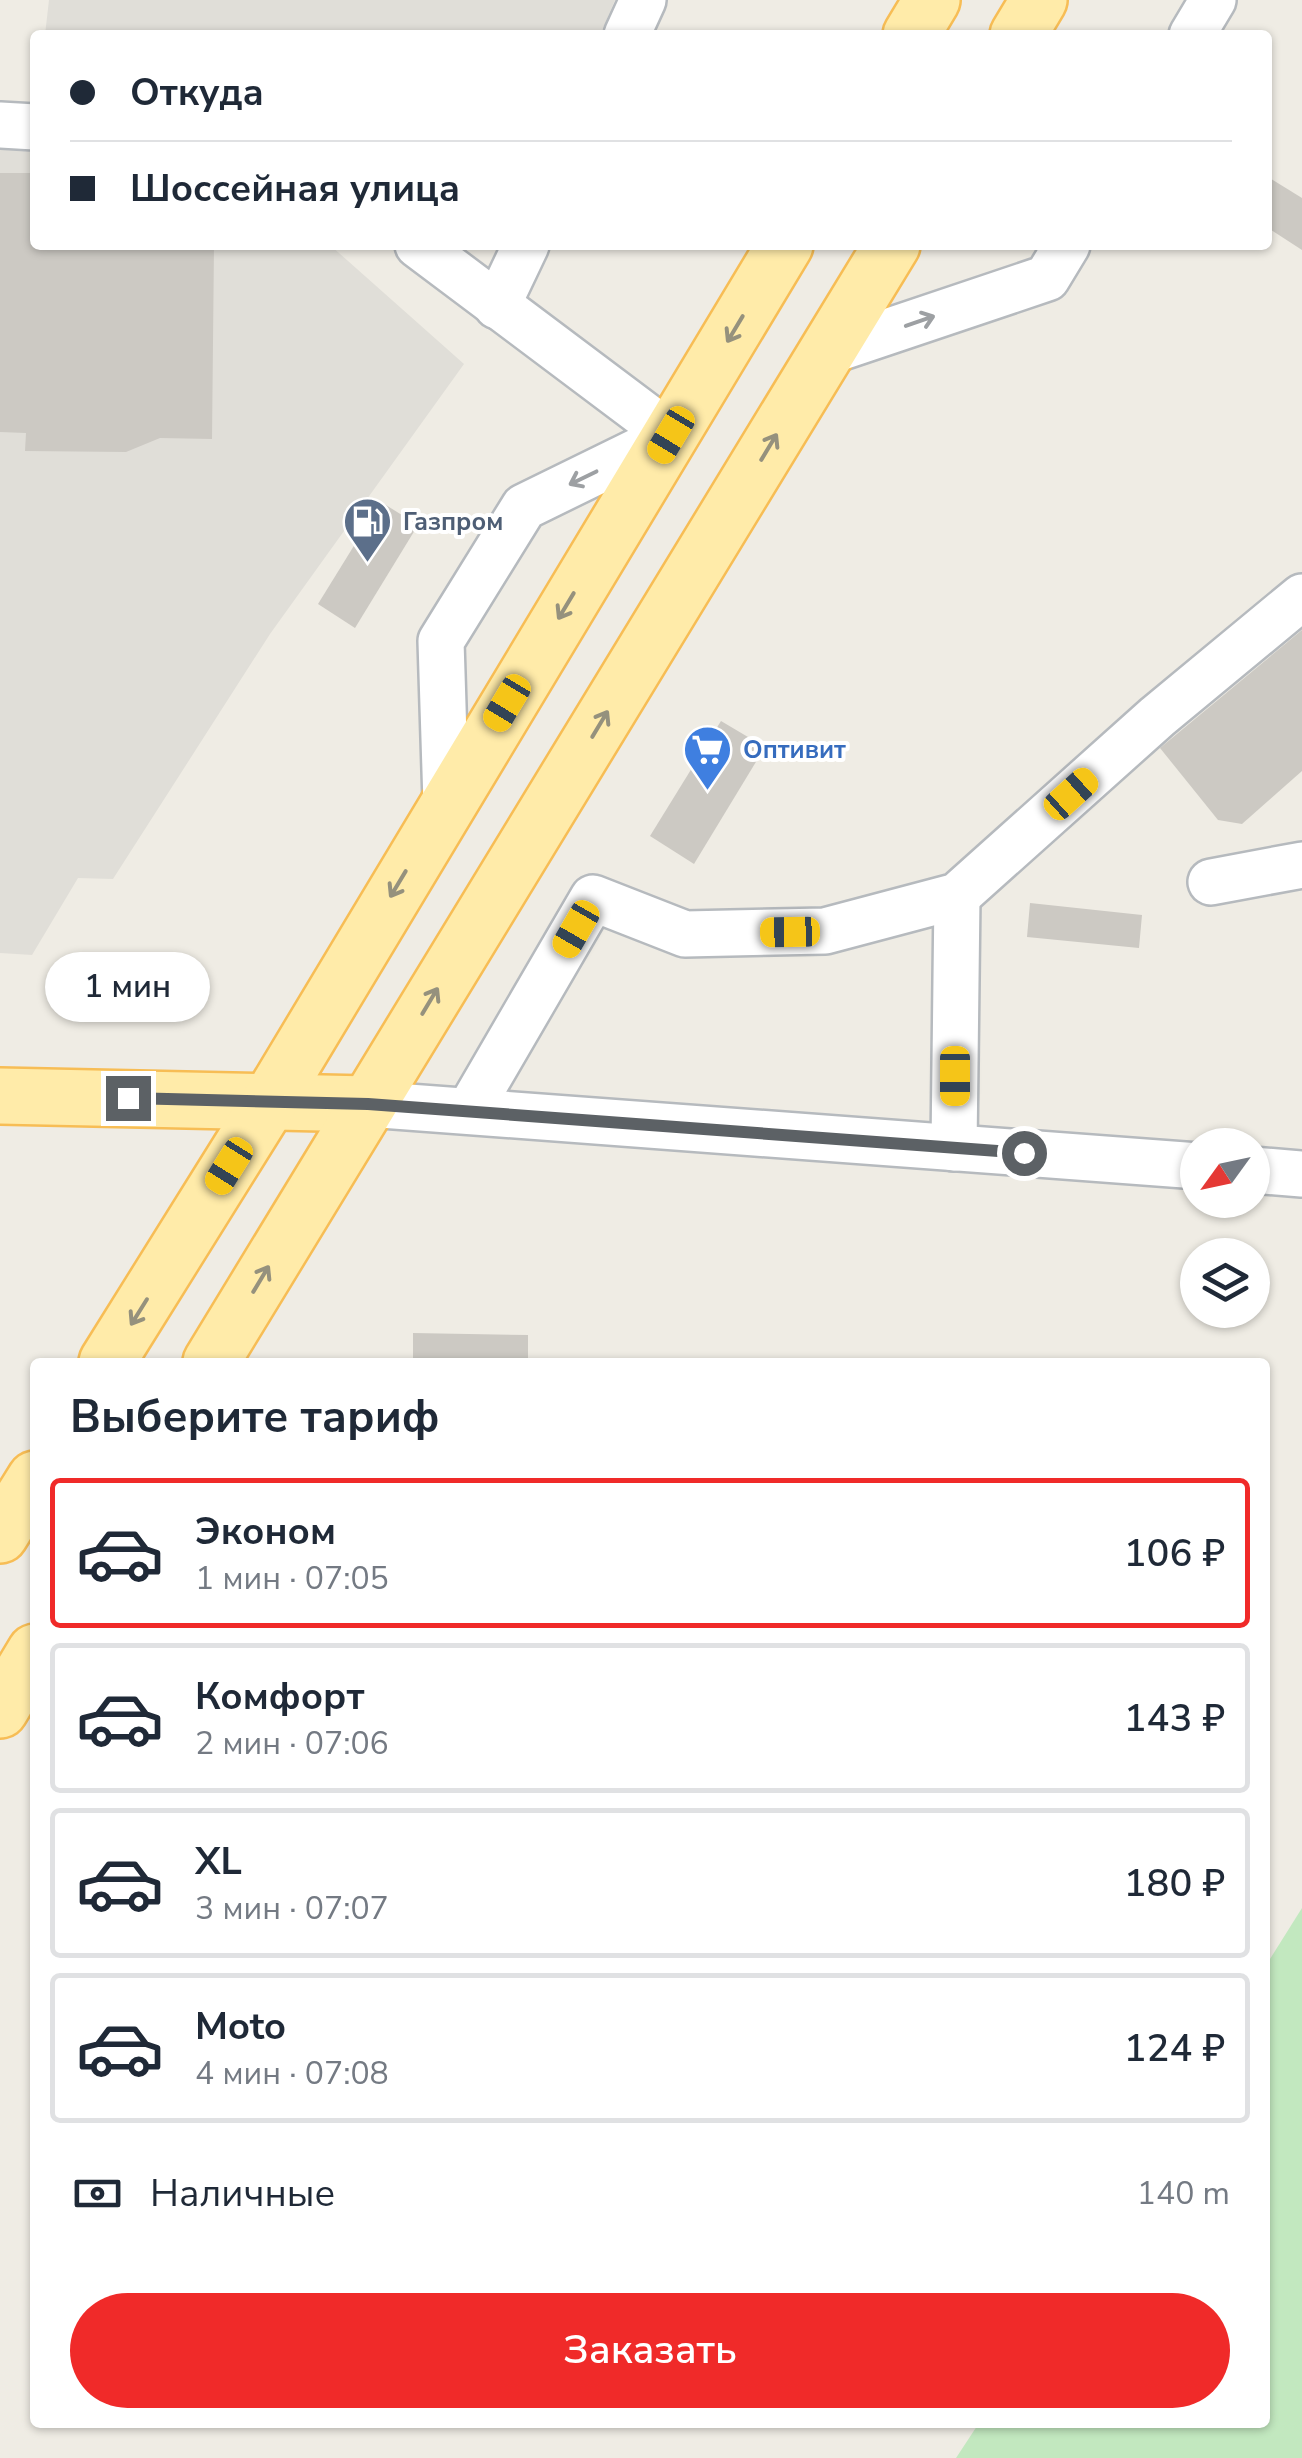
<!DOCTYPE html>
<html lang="ru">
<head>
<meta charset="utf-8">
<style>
	body { margin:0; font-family:"Nunito Sans",sans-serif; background:#f2f2f3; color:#1f2937; height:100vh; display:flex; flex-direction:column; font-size:38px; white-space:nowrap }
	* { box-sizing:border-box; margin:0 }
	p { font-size:32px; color:#747a83 }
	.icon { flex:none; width:55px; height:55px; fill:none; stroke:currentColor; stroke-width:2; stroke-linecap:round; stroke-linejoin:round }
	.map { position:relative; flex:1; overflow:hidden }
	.side { position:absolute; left:30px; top:1358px; width:1240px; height:1070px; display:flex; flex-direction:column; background:#fff; border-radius:10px; box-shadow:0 2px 8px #0004 }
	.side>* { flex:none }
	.guide { position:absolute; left:30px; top:30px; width:1242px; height:220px; border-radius:10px; box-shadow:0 2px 8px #0004; display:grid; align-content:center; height:220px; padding:0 40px; background:#fff }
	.needle { width:65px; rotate:237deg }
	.buttons { position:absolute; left:1180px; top:1128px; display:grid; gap:20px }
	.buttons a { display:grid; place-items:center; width:90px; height:90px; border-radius:50%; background:#fff; box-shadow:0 2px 8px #0004; font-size:50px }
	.end { position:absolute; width:45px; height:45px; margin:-22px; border:12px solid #5c6165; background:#fff; box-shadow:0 0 0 5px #fff }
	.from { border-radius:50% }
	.bubble { position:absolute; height:70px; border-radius:35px; background:#fff; box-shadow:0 2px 8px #0004; font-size:32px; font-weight:600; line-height:70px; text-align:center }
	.car { position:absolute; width:30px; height:60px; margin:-30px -15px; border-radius:12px; box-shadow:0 0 8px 2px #0007; background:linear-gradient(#f5c518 24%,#345 0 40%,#f5c518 0 76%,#345 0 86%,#f5c518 0) }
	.guide b { display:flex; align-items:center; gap:35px; height:95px; font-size:38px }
	.guide b+b { border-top:2px solid #e0e1e3 }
	.guide i { width:25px; height:25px; background:#1f2937 }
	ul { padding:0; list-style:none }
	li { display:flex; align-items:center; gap:30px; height:150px; margin:0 20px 15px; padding:0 20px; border:5px solid #e0e1e3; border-radius:10px }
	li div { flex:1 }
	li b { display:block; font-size:38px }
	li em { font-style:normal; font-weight:600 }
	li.current { border-color:#f02a29 }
	li>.icon { width:90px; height:90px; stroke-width:1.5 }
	h2 { padding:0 40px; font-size:45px; line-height:120px }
	.pay { display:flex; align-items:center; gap:25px; height:110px; padding:0 40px; font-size:38px }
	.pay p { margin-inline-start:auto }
	.primary-button { display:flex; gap:20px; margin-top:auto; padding:20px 40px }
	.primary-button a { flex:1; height:115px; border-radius:60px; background:#f02a29; color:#fff; font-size:40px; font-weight:600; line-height:115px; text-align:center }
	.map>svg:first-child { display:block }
</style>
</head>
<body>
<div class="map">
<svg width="1302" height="2458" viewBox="0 0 1302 2458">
	<rect width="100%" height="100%" fill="#efece4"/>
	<g fill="#e0ded8">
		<path d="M49,0H615L600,35H45Z"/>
		<path d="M0,149L35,151V245H330L464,364L270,634L113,879L78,878L32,955L0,953Z"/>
	</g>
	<path fill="#c2e8bf" d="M1302,1908V2458H956L979,2423L1265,2422V1967Z"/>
	<g fill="#ccc9c3">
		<path d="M0,173H35V245H214L212,439L160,438L126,452L25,451L26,433L0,432Z"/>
		<path d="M1268,177L1302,198V250L1268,228Z"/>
		<path d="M381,502L418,525L355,628L318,604Z"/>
		<path d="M1302,630V771L1242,824L1218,820L1160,748Z"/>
		<path d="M721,721L765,747L694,864L650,836Z"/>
		<path d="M1030,903L1142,915L1139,948L1027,937Z"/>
		<path d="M413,1333L528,1335V1362H413Z"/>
	</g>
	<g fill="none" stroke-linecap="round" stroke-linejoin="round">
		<defs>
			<g id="minor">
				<path d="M627,35L643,0"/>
				<path d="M1192,35L1213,0"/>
				<path d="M0,125L35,127"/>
				<path d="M418,245L671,435L524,507L441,641L446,803"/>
				<path d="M497,306L526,245"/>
				<path d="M827,352L1047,278L1067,245"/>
				<path d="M1211,882L1302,865"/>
				<path d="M368,1104L1198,1166"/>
				<path d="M469,1111L593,898L685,934L825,931L957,896L1157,717L1302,597"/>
				<path d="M954,1148L957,896"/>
				<path d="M1252,1170L1302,1174"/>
			</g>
			<g id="major">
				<path d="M911,35L932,0"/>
				<path d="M1018,35L1039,0"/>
				<path d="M0,1096L368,1104"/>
				<path d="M107,1362L270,1101L785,245"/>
				<path d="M211,1362L892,245"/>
				<path d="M0,1535L35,1479"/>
				<path d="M0,1710L35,1652"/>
			</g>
		</defs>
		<use href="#minor" stroke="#b6babe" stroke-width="50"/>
		<use href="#major" stroke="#f7bd55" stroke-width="60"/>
		<use href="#minor" stroke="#fff" stroke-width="45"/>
		<use href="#major" stroke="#ffeba9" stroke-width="55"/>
	</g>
	<defs><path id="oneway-shaft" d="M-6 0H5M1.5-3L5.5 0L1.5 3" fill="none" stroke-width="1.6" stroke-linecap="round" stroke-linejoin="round" transform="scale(2.5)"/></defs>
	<g stroke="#9da0a3">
		<use href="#oneway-shaft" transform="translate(920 321) rotate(-19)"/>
		<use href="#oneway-shaft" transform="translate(583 478) rotate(154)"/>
	</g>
	<g stroke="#95917d">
		<use href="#oneway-shaft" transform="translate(735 329) rotate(121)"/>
		<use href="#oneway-shaft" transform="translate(769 447) rotate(-59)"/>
		<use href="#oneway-shaft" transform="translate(566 606) rotate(121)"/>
		<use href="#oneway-shaft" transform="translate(600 724) rotate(-59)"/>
		<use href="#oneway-shaft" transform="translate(398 884) rotate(121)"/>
		<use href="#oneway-shaft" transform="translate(430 1001) rotate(-59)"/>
		<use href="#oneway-shaft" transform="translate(261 1279) rotate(-59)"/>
		<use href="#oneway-shaft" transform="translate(139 1312) rotate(122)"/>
	</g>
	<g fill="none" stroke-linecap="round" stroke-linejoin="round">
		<path stroke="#5c6165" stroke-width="12" d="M128,1098L368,1104L1024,1153"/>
	</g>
	<defs>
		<symbol id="fuel-pin" viewBox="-11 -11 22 30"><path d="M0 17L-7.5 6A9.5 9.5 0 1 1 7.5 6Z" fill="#5c6f8a" stroke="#fff"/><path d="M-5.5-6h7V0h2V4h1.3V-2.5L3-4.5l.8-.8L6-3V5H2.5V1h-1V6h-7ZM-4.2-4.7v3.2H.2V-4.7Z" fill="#fff"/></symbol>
		<symbol id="supermarket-pin" viewBox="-11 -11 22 30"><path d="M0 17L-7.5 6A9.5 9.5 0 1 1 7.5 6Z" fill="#3f7fe0" stroke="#fff"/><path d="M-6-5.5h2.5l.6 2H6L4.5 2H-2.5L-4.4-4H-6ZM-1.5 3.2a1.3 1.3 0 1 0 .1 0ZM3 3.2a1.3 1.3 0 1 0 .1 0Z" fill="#fff"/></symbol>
	</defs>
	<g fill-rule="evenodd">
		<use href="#fuel-pin" x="340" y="494" width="55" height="75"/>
		<use href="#supermarket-pin" x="680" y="722" width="55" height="75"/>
	</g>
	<g text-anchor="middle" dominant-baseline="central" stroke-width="8" stroke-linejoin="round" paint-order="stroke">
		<g font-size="25" font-weight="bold" fill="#4e5e75" stroke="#fff" text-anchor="start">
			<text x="403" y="522">Газпром</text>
		</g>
		<g font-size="25" font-weight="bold" fill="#366cbe" stroke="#fff" text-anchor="start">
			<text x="743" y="750">Оптивит</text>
		</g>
	</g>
</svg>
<div class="buttons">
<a><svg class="needle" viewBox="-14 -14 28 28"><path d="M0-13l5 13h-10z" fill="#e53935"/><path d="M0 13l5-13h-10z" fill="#747a83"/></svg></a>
<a><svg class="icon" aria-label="layers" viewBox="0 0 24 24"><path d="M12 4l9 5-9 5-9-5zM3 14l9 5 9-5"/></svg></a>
</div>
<i class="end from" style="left:1024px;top:1153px"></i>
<i class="end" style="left:128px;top:1098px"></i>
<div class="bubble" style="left:45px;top:952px;width:165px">1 мин</div>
<i class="car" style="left:671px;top:435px;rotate:211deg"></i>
<i class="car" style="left:507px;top:703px;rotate:211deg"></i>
<i class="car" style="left:1071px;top:794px;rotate:48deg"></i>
<i class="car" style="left:576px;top:929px;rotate:210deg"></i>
<i class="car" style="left:790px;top:932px;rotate:269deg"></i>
<i class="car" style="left:955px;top:1076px;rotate:180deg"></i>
<i class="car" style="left:229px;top:1166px;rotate:212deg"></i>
<div class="guide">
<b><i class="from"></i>Откуда</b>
<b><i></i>Шоссейная улица</b>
</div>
<section class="side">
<h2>Выберите тариф</h2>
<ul>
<li class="current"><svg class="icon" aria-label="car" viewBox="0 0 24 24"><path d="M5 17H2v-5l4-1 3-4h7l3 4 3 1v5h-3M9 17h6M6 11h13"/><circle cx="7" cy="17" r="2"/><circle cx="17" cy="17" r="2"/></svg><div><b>Эконом</b><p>1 мин · 07:05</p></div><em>106 ₽</em></li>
<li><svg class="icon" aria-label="car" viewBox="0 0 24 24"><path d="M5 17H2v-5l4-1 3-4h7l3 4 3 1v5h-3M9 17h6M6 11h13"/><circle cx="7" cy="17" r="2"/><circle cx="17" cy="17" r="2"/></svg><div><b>Комфорт</b><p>2 мин · 07:06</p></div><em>143 ₽</em></li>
<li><svg class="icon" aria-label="car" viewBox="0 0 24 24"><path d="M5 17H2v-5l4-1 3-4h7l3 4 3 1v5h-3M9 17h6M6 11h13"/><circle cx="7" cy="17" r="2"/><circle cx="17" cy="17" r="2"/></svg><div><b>XL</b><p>3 мин · 07:07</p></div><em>180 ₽</em></li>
<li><svg class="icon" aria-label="car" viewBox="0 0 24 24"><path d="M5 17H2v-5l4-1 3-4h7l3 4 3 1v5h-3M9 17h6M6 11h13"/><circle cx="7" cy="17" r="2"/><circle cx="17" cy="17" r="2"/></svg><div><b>Moto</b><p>4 мин · 07:08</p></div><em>124 ₽</em></li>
</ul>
<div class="pay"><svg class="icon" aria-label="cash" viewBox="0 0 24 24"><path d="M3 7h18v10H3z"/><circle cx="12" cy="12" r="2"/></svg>Наличные<p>140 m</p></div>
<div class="primary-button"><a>Заказать</a></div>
</section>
</div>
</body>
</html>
